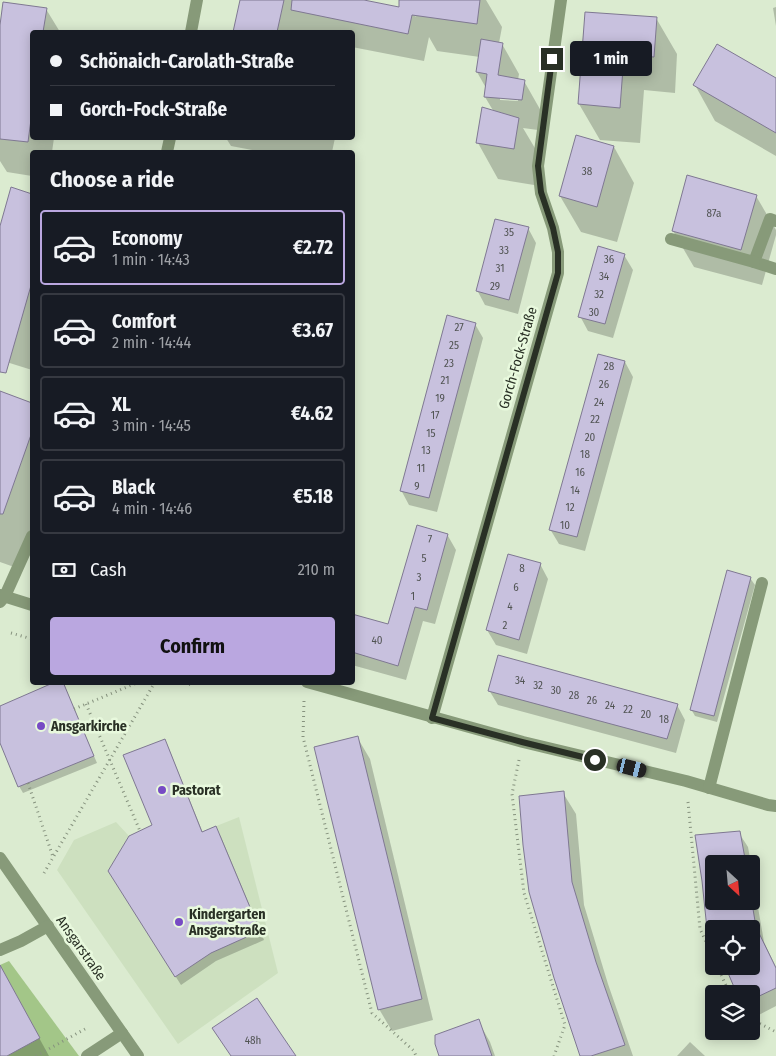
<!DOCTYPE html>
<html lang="en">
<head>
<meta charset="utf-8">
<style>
	body { margin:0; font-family:"Fira Sans Condensed",sans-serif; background:#242831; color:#f1f3f6; height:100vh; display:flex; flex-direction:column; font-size:19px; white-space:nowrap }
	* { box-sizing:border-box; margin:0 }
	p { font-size:16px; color:#9ea1a6 }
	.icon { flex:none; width:28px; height:28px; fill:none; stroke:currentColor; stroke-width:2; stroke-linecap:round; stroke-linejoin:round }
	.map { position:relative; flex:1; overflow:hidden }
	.panel { position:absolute; left:30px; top:150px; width:325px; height:535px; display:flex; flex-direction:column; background:#171b24; border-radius:5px; box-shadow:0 2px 12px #0003 }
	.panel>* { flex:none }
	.banner { position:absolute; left:30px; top:30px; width:325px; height:110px; border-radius:5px; box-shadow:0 2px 12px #0003; display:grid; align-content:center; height:110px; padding:0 20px; background:#171b24 }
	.needle { width:32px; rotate:154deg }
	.controls { position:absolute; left:705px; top:855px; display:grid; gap:10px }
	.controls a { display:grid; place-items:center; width:55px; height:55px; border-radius:5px; background:#171b24; box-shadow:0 2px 12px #0003; font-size:25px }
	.end { position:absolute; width:22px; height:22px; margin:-11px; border:6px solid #293025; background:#fff; box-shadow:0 0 0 2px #fff }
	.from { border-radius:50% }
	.bubble { position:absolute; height:35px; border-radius:5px; background:#171b24; box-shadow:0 2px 12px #0003; font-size:16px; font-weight:700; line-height:35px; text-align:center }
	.car { position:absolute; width:15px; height:30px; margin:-15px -8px; border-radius:6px; box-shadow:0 0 4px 1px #0007; background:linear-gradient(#222 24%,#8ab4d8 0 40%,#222 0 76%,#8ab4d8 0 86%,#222 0) }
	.banner b { display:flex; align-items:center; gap:18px; height:48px; font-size:19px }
	.banner b+b { border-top:1px solid #363941 }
	.banner i { width:12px; height:12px; background:#f1f3f6 }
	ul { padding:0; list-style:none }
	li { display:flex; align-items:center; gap:15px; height:75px; margin:0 10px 8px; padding:0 10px; border:2px solid #363941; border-radius:5px }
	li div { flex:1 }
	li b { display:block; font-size:19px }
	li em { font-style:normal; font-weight:700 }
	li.active { border-color:#baa7e0 }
	li>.icon { width:45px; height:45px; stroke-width:1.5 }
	h2 { padding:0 20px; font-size:22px; line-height:60px }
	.pay { display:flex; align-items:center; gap:12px; height:55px; padding:0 20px; font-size:19px }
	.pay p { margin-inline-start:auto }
	.cta { display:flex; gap:10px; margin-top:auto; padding:10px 20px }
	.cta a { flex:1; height:58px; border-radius:5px; background:#baa7e0; color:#111; font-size:20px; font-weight:700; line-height:58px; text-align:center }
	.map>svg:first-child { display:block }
</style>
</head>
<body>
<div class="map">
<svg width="776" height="1056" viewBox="0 0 776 1056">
	<rect width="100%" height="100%" fill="#dbebd0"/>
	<path fill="#cde0bf" d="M239,817L278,973L178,1044L57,870L74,840L116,822L129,836L152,825L161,848Z"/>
	<path fill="#a3c688" d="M9,961L79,1056H0V965Z"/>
	<g fill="#0003" fill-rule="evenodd">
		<path d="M241,0H357L412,11L416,17L418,0H486L502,27L499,43L502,44L519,74L518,80L524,81L541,111L538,130L523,128L539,155L534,185L498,179L478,143L494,112L485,97L486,88L477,72L480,57L437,51L429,37L424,61L352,47V32H234ZM500,97L518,99V101L500,100Z"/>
		<path d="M776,7V26L773,8Z"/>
		<path d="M46,9L60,32H32V138H54L52,152H32V176L7,172L0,161V34Z"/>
		<path d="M586,13L656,18L677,54L675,93L644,90L640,143L600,140L579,104Z"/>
		<path d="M776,79V156L715,121L695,85Z"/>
		<path d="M226,138H335L332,152H262L231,146Z"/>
		<path d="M614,147L634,183L617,242L581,232L560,196Z"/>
		<path d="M12,189L32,195V370L0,360V230Z"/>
		<path d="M756,196L776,230V235L762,285L694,267L673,231Z"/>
		<path d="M528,228L536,243L518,314L485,305L477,290Z"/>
		<path d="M624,255L633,270L613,338L588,331L580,316Z"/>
		<path d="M475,324L483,338L437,512L409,505L401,490Z"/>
		<path d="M599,355L625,362L633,377L585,551L559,544L550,529Z"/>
		<path d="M0,392L32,404V525L17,568L0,562Z"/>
		<path d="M448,536L456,550L435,624L423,621L406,680L352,665V615L389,625Z"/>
		<path d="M540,564L548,579L527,654L496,645L487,630Z"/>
		<path d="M750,578L755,585L717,722L695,716L691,709Z"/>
		<path d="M62,682L97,763L23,793L19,786L0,740V707Z"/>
		<path d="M489,690L677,705L685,720L676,753L498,705Z"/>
		<path d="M357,737L370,759L433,1020L392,1031L379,1009Z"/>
		<path d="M164,740L169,749L203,833L215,828L221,837L264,940L216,961L181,985L115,880L153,826Z"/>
		<path d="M563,793L576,814L584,905L608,984L633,1056H581Z"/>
		<path d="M739,833L748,847L751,864H714V901H751V867L764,942L776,967V1006L751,1019V929H714L697,836Z"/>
		<path d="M0,997L25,1012L49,1056H0Z"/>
		<path d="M478,1021L490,1042L495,1056H441Z"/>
		<path d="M690,1042L705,1056H677Z"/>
	</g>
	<g fill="#c8c1de" stroke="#7f7892">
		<path d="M240,0H284L277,32H233Z"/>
		<path d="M292,0H364L399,7V0H480L477,24L412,15L408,34L291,10Z"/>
		<path d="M3,2L47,8L43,32H32V112L28,142L0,139V25Z"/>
		<path d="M585,12L657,17L654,57L624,55L620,108L578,104Z"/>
		<path d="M481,39L503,43L498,75L525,80L522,100L484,97L487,74L476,72Z"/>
		<path d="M717,44L776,78V133L693,85Z"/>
		<path d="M482,107L519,118L514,149L476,143Z"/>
		<path d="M576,135L614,146L597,207L559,196Z"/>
		<path d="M687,175L757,195L741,250L672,231Z"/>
		<path d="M11,187L32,194V282L6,373L0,372V226Z"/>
		<path d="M495,219L529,227L509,300L476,291Z"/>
		<path d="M598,246L625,254L605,324L578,317Z"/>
		<path d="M447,315L476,323L429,498L400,491Z"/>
		<path d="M598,354L625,361L577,537L549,530Z"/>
		<path d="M0,391L32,403V432L3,514H0Z"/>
		<path d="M417,525L448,534L427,610L415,607L398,666L352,652V614L388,624Z"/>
		<path d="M508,554L541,563L519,640L486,630Z"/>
		<path d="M727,570L751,577L714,716L690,710Z"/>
		<path d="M498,655L678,704L667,739L488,691Z"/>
		<path d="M55,682H63L94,756L18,787L0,743V706Z"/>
		<path d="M358,736L422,999L378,1010L314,747Z"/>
		<path d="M165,739L202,832L216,826L260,931L211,953L175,977L108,871L129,836L152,825L123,755Z"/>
		<path d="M564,791L572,882L596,962L625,1045L591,1056H580L554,978L529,892L523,845L519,796Z"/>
		<path d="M740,831L746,864H714V901H751V897L756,927L776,968V988L751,1000V994H737L725,966H751V929H714V942L707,929L702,881L695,835Z"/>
		<path d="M0,965L40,1038L7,1056H0Z"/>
		<path d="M257,998L281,1034L296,1056H231L212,1028Z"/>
		<path d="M479,1019L492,1056H439L435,1044V1035Z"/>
	</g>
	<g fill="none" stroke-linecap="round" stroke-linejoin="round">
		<g stroke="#86927e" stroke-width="3" stroke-dasharray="1 4" stroke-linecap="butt">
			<path d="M11,633L32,639"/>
			<path d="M185,682L191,685L194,682"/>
			<path d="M304,701L303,737L372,1013L414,1051L416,1056"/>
			<path d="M86,704L140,831"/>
			<path d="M74,709L139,682"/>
			<path d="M519,760L512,794L524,893L565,1025L554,1056"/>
			<path d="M28,783L53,857"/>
			<path d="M688,802L700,929L714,959"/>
			<path d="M44,873L155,682"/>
			<path d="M717,966L730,994"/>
			<path d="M751,1019L776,1032"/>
			<path d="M36,1056L85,1029"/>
		</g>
		<g stroke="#879a79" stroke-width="12">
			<path d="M191,32L197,0"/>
			<path d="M167,152L170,138"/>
			<path d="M776,221L770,219L754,262L776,269"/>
			<path d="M671,239L754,262"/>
			<path d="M0,595L32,605"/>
			<path d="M0,602L5,596L32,536"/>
			<path d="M307,682L523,742L686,781L768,805L776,806"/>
			<path d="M432,718L558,273V252L553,228L541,193L538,166L561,0"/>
			<path d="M709,788L762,583"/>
			<path d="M0,858L138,1056"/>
			<path d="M0,950L21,941L48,926"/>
			<path d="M87,1056L122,1033"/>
		</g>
	</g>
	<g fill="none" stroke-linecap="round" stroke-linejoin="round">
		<path stroke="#293025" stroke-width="6" d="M552,59L538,166L541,192L553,228L558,252V273L432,718L522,742L595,760"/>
	</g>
	<g fill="#774bc4" stroke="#e8f9dd" stroke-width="2">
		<circle cx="41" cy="726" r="5"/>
		<circle cx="162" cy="790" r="5"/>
		<circle cx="179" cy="922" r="5"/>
	</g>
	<g text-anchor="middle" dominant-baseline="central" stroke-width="5" stroke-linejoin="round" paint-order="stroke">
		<g font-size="11" fill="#515453">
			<text x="587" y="171">38</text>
			<text x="714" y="213">87a</text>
			<text x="509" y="232">35</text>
			<text x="504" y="250">33</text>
			<text x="609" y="259">36</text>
			<text x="500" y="268">31</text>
			<text x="604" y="276">34</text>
			<text x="495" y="286">29</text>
			<text x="599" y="294">32</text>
			<text x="594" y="312">30</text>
			<text x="459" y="327">27</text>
			<text x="454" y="345">25</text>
			<text x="449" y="363">23</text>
			<text x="609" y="366">28</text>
			<text x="445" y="380">21</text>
			<text x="604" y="384">26</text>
			<text x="440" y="398">19</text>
			<text x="599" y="402">24</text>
			<text x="435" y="415">17</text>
			<text x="595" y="419">22</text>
			<text x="431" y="433">15</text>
			<text x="590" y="437">20</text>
			<text x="426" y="450">13</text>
			<text x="585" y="454">18</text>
			<text x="421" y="468">11</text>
			<text x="580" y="472">16</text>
			<text x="417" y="486">9</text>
			<text x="575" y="490">14</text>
			<text x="570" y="507">12</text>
			<text x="565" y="525">10</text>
			<text x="430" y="539">7</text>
			<text x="424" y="558">5</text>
			<text x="522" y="568">8</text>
			<text x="419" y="577">3</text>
			<text x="516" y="587">6</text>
			<text x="413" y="596">1</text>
			<text x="510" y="606">4</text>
			<text x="505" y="625">2</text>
			<text x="377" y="640">40</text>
			<text x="520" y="680">34</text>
			<text x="538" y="685">32</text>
			<text x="556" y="690">30</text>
			<text x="574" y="695">28</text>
			<text x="592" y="700">26</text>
			<text x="610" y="705">24</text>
			<text x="628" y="709">22</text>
			<text x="646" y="714">20</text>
			<text x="664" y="719">18</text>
			<text x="253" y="1040">48h</text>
		</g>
		<g font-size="14" fill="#293025" stroke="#e8f9dd">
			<text transform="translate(518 358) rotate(-74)">Gorch-Fock-Straße</text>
			<text transform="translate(81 948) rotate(55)">Ansgarstraße</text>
		</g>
		<g font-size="14" font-weight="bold" fill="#293025" stroke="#e8f9dd" text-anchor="start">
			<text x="51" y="726">Ansgarkirche</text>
			<text x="172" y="790">Pastorat</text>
			<text x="189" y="914">Kindergarten<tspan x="189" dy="16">Ansgarstraße</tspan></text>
		</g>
	</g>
</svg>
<div class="controls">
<a><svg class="needle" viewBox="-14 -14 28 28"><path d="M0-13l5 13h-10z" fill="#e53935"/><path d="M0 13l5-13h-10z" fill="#9ea1a6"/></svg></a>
<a><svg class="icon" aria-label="locate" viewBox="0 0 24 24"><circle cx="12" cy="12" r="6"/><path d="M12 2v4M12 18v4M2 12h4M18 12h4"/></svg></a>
<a><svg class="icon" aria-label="layers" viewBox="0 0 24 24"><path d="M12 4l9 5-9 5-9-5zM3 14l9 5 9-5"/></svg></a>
</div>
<i class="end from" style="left:595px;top:760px"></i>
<i class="end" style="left:552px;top:59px"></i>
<div class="bubble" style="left:570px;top:41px;width:82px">1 min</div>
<i class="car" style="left:632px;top:768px;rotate:104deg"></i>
<div class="banner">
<b><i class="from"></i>Schönaich-Carolath-Straße</b>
<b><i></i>Gorch-Fock-Straße</b>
</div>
<section class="panel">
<h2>Choose a ride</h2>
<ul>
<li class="active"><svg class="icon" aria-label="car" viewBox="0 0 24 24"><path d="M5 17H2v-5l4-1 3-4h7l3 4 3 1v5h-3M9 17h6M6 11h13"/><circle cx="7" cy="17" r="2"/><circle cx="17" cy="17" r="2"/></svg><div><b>Economy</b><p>1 min · 14:43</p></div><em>€2.72</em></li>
<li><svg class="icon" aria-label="car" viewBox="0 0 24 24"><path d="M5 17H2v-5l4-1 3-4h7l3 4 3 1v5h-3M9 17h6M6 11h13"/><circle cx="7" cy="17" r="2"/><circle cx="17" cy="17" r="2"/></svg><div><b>Comfort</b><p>2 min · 14:44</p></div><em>€3.67</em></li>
<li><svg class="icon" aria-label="car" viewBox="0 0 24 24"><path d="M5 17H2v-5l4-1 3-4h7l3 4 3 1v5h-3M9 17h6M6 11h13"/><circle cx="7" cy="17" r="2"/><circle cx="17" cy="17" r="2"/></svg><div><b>XL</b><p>3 min · 14:45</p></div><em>€4.62</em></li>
<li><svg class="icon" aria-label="car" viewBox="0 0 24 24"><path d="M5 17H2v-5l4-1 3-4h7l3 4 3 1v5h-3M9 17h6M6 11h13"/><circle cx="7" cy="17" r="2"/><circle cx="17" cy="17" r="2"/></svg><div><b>Black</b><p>4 min · 14:46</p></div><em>€5.18</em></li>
</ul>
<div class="pay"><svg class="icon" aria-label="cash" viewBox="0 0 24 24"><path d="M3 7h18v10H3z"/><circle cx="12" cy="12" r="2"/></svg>Cash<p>210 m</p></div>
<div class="cta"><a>Confirm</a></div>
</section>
</div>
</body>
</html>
